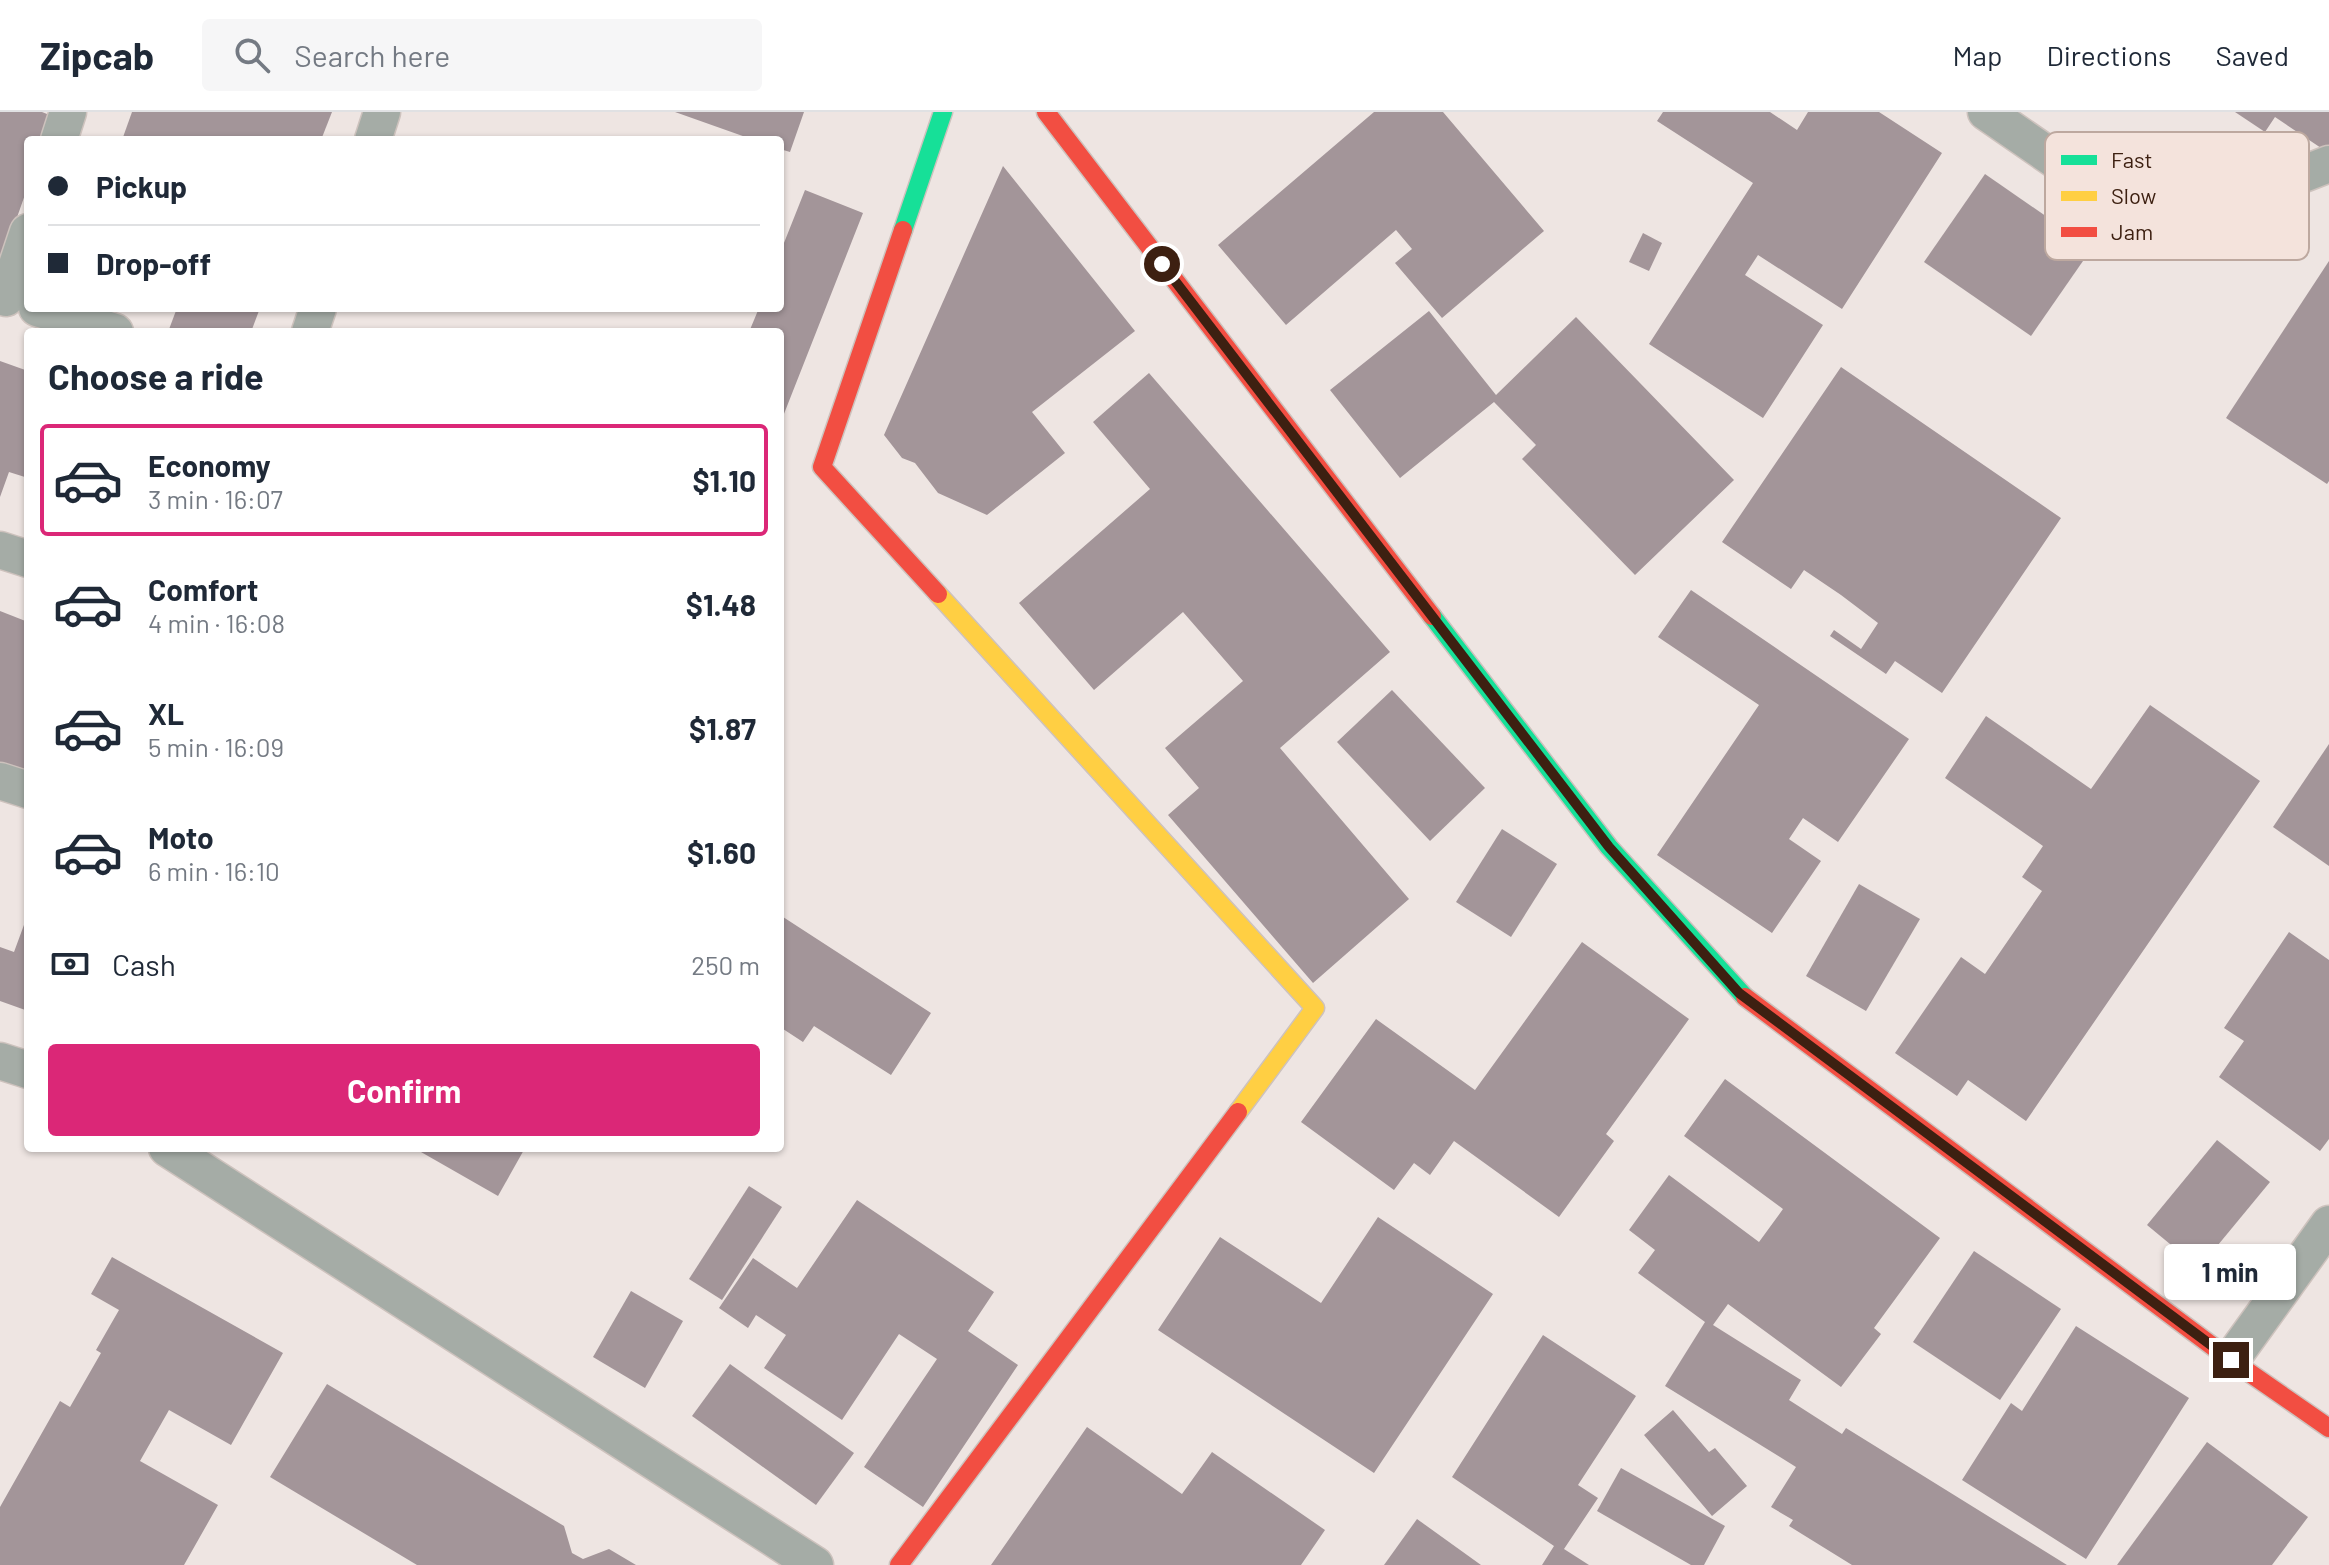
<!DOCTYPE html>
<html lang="en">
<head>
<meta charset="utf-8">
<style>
	body { margin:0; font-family:Barlow,sans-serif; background:#f6f6f7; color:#1f2937; height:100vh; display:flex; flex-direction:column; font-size:30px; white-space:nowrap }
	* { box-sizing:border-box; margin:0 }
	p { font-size:26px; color:#747a83 }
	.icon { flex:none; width:44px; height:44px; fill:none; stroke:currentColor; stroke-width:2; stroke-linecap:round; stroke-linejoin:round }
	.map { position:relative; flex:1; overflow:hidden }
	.panel { position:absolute; left:24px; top:216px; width:760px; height:824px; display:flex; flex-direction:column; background:#fff; border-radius:8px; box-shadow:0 2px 6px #0004 }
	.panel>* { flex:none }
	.hud { position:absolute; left:24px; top:24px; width:760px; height:176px; border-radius:8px; box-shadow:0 2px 6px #0004; display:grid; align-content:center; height:176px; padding:0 24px; background:#fff }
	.end { position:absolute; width:36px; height:36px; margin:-18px; border:10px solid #3d2011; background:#fff; box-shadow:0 0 0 4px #fff }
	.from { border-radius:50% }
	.bubble { position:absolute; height:56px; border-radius:8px; background:#fff; box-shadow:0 2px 6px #0004; font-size:26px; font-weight:700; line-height:56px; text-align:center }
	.hud b { display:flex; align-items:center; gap:28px; height:76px; font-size:30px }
	.hud b+b { border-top:2px solid #e0e1e3 }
	.hud i { width:20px; height:20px; background:#1f2937 }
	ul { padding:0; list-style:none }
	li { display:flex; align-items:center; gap:24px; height:112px; margin:0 16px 12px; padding:0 8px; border:4px solid transparent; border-radius:8px }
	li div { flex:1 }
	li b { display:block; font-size:30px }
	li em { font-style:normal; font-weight:700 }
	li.selected { border-color:#db2777 }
	li>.icon { width:72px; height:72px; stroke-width:1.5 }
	h2 { padding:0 24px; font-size:36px; line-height:96px }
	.pay { display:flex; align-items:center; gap:20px; height:88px; padding:0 24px; font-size:30px }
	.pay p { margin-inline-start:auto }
	.cta { display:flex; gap:16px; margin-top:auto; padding:16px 24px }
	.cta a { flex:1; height:92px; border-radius:8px; background:#db2777; color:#fff; font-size:32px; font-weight:700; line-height:92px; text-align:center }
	header { display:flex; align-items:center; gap:48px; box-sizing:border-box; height:112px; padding:0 40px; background:#fff; border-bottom:2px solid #e0e1e3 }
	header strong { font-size:38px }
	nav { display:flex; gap:44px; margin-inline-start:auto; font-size:28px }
	.search { width:560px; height:72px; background:#f6f6f7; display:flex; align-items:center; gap:20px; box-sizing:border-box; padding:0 28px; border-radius:8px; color:#747a83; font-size:30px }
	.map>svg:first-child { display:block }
</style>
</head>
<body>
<header>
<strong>Zipcab</strong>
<div class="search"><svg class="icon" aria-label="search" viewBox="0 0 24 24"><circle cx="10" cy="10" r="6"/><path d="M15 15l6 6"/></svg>Search here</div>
<nav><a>Map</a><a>Directions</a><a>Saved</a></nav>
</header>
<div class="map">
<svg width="2329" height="1453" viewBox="0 0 2329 1453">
	<rect width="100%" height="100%" fill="#eee5e2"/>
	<g fill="#a39599">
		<path d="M0,0H42L52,4L44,28H28V74L0,154Z"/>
		<path d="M132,0H332L321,28H122Z"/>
		<path d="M675,0H804L790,40L780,37V28H754Z"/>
		<path d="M1374,0H1443L1544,119L1442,206L1395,151L1412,137L1396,118L1286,213L1218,133Z"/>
		<path d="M1663,0H1770L1797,18L1808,0H1879L1942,41L1842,197L1758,143L1745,163L1823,213L1763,306L1649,232L1753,71L1657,9Z"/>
		<path d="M2235,0H2329V37L2327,40L2275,5L2265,20Z"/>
		<path d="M1003,54L1135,219L1032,300L1065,341L987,403L938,381L915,351L902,346L884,323Z"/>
		<path d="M1985,62L2092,136L2031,224L1924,150Z"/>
		<path d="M805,78L863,101L780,312V220H749L759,196H780V141Z"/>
		<path d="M1643,121L1662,131L1649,159L1629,150Z"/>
		<path d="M2329,149V369L2327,372L2226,306Z"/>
		<path d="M177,196H260L251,220H168Z"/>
		<path d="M1429,199L1496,283L1576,205L1734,368L1635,463L1522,347L1536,333L1494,290L1400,366L1330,278Z"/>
		<path d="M0,249L28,259V366L9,360L0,385Z"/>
		<path d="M1841,255L2061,406L1942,581L1895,549L1886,562L1830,524L1834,518L1861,537L1878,511L1841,483L1804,458L1791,477L1722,430Z"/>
		<path d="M1149,261L1390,540L1280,636L1409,787L1313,871L1168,703L1199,676L1165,636L1243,569L1183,500L1094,578L1019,491L1150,377L1093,310Z"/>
		<path d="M1691,478L1909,627L1838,730L1803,706L1789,727L1821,749L1772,821L1657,743L1759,593L1658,525Z"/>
		<path d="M0,499L28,510V675L0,670Z"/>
		<path d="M1392,578L1485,676L1430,729L1337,630Z"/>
		<path d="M2150,593L2260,669L2026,1009L1968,968L1957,984L1895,941L1961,845L1985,862L2042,779L2022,765L2043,734L1945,666L1986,604L2091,677Z"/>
		<path d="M2329,632V754L2273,715Z"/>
		<path d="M1502,717L1557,752L1511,825L1456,790Z"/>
		<path d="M1859,772L1920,807L1866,899L1806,864Z"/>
		<path d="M28,802V899L0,889V835L14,840Z"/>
		<path d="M780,803L931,901L891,963L814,914L803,930L780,915Z"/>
		<path d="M2289,820L2329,848V1027L2320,1039L2219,965L2244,929L2224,916Z"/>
		<path d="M1582,830L1689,907L1606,1022L1614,1029L1559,1105L1454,1029L1430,1063L1414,1051L1394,1078L1301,1010L1376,907L1475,978Z"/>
		<path d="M1725,967L1940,1126L1874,1216L1881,1222L1841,1275L1728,1192L1713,1213L1801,1268L1789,1288L1842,1322L1846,1316L2067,1453H1852L1789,1414L1793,1408L1771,1395L1796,1355L1665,1274L1705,1210L1638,1161L1655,1138L1629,1118L1669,1063L1759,1130L1783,1097L1684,1024Z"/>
		<path d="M2217,1028L2270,1070L2199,1156L2147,1113Z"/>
		<path d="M414,1036H525L498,1084Z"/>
		<path d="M749,1074L782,1095L722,1188L689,1167Z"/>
		<path d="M857,1088L994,1180L968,1219L1018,1253L923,1395L864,1355L937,1247L899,1222L842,1308L764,1256L786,1223L756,1203L748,1216L719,1196L753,1146L797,1176Z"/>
		<path d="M1378,1105L1493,1182L1374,1361L1158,1218L1220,1125L1321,1191Z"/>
		<path d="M1974,1139L2061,1197L2000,1288L1913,1230Z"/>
		<path d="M112,1145L283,1241L231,1333L169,1298L140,1349L218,1393L184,1453H0V1395L60,1289L70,1295L101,1241L96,1238L119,1198L91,1182Z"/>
		<path d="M631,1179L683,1209L645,1276L593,1245Z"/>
		<path d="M2076,1214L2189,1286L2086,1447L1962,1368L2011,1291L2022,1299Z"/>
		<path d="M1543,1223L1636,1284L1578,1373L1598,1386L1564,1437L1589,1453H1542L1554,1434L1452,1365Z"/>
		<path d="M730,1252L854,1341L816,1393L692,1304Z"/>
		<path d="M327,1272L564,1414L572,1441L583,1447L609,1437L636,1453H417L270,1365Z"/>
		<path d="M1673,1298L1709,1340L1715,1336L1747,1374L1712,1404L1644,1323Z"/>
		<path d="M1087,1315L1182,1382L1212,1340L1325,1418L1301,1453H991Z"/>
		<path d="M2207,1330L2308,1405L2272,1453H2117Z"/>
		<path d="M1621,1356L1725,1414L1704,1453H1691L1597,1399Z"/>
		<path d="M1417,1407L1481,1453H1384Z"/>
	</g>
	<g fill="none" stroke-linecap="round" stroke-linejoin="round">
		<defs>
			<g id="street">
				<path d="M1986,0L2138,105L2183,109L2329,52"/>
				<path d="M59,28L68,0"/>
				<path d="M373,28L382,0"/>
				<path d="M6,186L28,120"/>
				<path d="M37,196L115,220"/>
				<path d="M310,220L318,196"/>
				<path d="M0,438L28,447"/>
				<path d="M0,669L28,678"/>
				<path d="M0,949L28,958"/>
				<path d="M167,1036L815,1453"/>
				<path d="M2231,1248L2329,1112"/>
			</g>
			<g id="fast">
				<path d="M903,118L943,0"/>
				<path d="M1432,504L1609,735L1745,885"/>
			</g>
			<path id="slow" d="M938,482L1315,896L1238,1000"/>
			<g id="jam">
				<path d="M1046,0L1432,504"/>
				<path d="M903,118L822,355L938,482"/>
				<path d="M1745,885L2231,1248L2329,1316"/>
				<path d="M899,1453L1238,1000"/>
			</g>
		</defs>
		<use href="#street" stroke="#cdc2bd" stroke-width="39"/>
		<use href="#fast" stroke="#cdc2bd" stroke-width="21"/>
		<use href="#slow" stroke="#cdc2bd" stroke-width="21"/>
		<use href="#jam" stroke="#cdc2bd" stroke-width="21"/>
		<use href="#street" stroke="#a5aca6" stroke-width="36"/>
		<use href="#fast" stroke="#16e098" stroke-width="18"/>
		<use href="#slow" stroke="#ffcf43" stroke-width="18"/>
		<use href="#jam" stroke="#f24e42" stroke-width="18"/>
	</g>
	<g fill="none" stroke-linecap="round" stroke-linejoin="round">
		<path stroke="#3d2011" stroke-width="10" d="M1162,152L1609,735L1739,881L2231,1248"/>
	</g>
	<rect x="2045" y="20" width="264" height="128" rx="12" fill="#f4e3dc" stroke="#bda89f" stroke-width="2"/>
	<rect x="2061" y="43" width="36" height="10" fill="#16e098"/>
	<rect x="2061" y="79" width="36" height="10" fill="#ffcf43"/>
	<rect x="2061" y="115" width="36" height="10" fill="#f24e42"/>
	<g font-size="22" fill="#3d2011">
		<text x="2111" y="56">Fast</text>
		<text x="2111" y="92">Slow</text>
		<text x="2111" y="128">Jam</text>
	</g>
</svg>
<i class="end from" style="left:1162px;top:152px"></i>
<i class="end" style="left:2231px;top:1248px"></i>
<div class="bubble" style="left:2164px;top:1132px;width:132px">1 min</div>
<div class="hud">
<b><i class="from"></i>Pickup</b>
<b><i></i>Drop-off</b>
</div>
<section class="panel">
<h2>Choose a ride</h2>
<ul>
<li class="selected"><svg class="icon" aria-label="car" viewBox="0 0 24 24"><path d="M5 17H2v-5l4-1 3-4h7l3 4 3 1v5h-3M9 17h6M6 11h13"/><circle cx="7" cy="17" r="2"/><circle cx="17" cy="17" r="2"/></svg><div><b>Economy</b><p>3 min · 16:07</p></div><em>$1.10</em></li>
<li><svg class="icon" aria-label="car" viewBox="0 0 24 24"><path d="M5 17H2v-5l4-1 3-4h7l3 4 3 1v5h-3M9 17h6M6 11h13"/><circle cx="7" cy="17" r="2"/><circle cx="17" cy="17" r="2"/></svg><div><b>Comfort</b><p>4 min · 16:08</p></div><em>$1.48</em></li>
<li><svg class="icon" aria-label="car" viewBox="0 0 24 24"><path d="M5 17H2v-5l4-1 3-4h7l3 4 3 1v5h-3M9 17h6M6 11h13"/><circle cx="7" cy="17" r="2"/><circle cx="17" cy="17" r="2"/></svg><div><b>XL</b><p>5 min · 16:09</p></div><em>$1.87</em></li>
<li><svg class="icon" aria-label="car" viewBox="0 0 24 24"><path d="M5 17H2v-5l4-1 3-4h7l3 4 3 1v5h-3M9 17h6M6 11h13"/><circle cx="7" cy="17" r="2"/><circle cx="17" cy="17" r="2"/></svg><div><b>Moto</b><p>6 min · 16:10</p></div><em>$1.60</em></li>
</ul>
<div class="pay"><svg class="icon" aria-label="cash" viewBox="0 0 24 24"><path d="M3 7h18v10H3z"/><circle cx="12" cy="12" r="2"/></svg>Cash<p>250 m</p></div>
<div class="cta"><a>Confirm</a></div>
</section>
</div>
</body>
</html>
